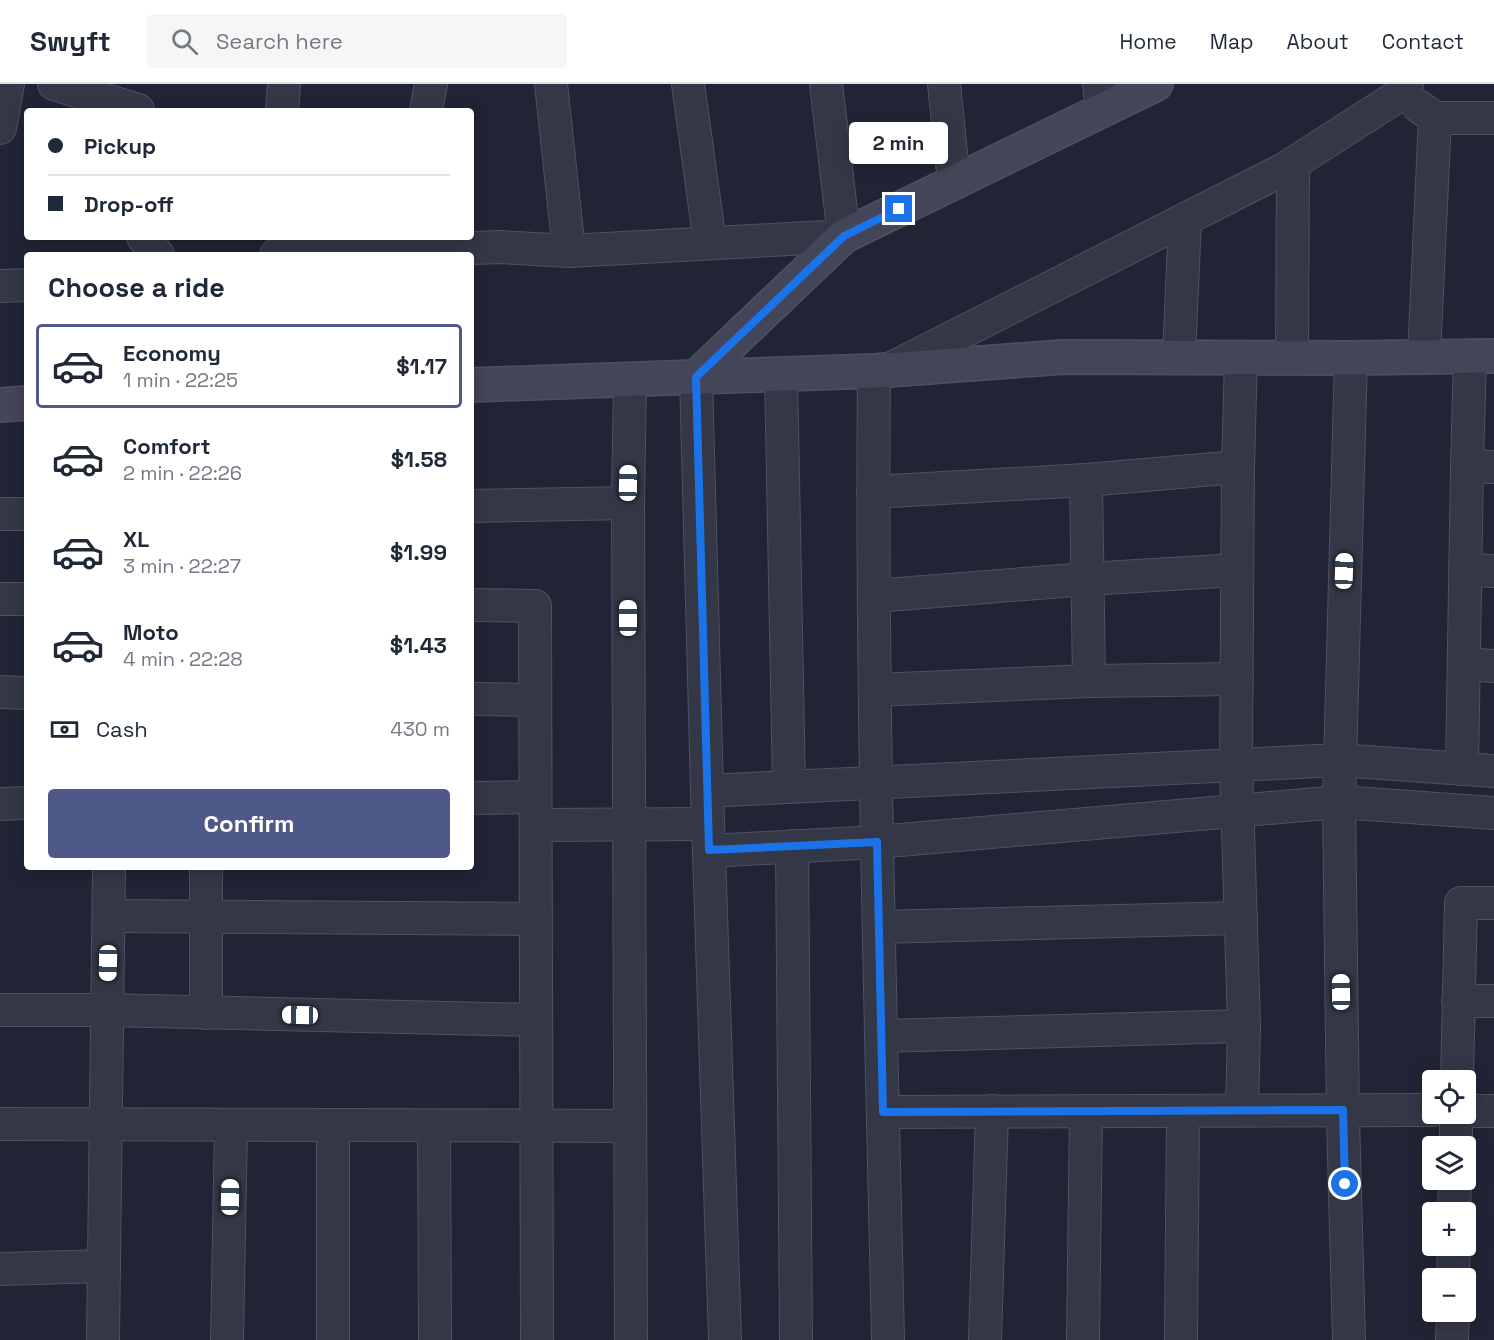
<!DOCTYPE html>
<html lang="en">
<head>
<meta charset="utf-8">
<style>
	body { margin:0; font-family:"Space Grotesk",sans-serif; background:#f6f6f7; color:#1f2937; height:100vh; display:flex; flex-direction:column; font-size:22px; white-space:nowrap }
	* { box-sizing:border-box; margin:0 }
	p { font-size:20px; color:#747a83 }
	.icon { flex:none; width:33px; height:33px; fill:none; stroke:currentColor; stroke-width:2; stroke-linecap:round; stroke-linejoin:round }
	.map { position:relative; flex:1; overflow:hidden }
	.details { position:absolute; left:24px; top:168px; width:450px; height:618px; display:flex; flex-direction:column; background:#fff; border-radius:6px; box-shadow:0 3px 15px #0003 }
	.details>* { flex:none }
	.hud { position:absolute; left:24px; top:24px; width:450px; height:132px; border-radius:6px; box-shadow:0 3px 15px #0003; display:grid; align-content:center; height:132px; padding:0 24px; background:#fff }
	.tools { position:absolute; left:1422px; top:986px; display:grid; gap:12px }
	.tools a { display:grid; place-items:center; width:54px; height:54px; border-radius:6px; background:#fff; box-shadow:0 3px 15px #0003; font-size:30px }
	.end { position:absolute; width:27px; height:27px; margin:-14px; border:8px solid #1a73e8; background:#fff; box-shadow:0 0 0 3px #fff }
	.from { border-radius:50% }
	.bubble { position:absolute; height:42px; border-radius:6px; background:#fff; box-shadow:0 3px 15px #0003; font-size:20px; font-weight:800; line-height:42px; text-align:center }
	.car { position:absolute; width:18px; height:36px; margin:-18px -9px; border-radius:8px; box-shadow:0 0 4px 2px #0007; background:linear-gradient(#fff 24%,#345 0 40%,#fff 0 76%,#345 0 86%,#fff 0) }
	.hud b { display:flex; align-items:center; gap:21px; height:57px; font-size:22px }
	.hud b+b { border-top:2px solid #e0e1e3 }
	.hud i { width:15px; height:15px; background:#1f2937 }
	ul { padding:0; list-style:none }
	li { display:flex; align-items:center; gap:18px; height:84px; margin:0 12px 9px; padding:0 12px; border:3px solid transparent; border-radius:6px }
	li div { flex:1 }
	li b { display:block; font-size:22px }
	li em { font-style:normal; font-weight:800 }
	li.selected { border-color:#4e598a }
	li>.icon { width:54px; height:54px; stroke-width:1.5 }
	h2 { padding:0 24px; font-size:27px; line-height:72px }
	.pay { display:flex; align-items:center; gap:15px; height:66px; padding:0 24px; font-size:22px }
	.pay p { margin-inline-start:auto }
	.cta { display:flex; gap:12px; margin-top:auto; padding:12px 24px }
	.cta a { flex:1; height:69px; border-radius:6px; background:#4e598a; color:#fff; font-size:24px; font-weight:800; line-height:69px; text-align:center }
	header { display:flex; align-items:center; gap:36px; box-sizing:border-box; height:84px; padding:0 30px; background:#fff; border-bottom:2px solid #e0e1e3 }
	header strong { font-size:28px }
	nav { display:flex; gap:33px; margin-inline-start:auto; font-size:21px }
	.search { width:420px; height:54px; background:#f6f6f7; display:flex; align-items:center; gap:15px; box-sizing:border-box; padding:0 21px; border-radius:6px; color:#747a83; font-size:22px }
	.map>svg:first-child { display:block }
</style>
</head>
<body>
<header>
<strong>Swyft</strong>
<div class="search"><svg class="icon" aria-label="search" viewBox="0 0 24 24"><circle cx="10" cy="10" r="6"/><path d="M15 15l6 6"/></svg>Search here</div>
<nav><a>Home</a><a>Map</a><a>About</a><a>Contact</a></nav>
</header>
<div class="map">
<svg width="1494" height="1256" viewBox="0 0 1494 1256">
	<rect width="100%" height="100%" fill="#212435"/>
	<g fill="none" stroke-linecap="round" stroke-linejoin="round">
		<defs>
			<g id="street">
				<path d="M54,0L138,26"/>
				<path d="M551,0L569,167"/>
				<path d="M688,0L710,159"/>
				<path d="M944,0L954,98"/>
				<path d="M1099,0L1102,27"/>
				<path d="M1418,22L1435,34H1494"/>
				<path d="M282,27L284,0"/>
				<path d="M426,27L431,0"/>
				<path d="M0,44L8,0"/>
				<path d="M143,153L158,171"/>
				<path d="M276,171L501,163L569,167L844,152L826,0"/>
				<path d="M0,202L27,201"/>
				<path d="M1424,272L1435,34"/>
				<path d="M1179,273L1185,135"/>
				<path d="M1241,273L1238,383L1236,681L1244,942L1242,1026"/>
				<path d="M1292,273L1293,79"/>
				<path d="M888,286L1286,84L1401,10L1407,0"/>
				<path d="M874,287C871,610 881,933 888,1256"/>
				<path d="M781,290L789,703"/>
				<path d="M696,293L707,707L725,1256"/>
				<path d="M630,296L628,419L631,1256"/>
				<path d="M1467,382L1494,383"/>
				<path d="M1086,396L1089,597"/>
				<path d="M873,408L1086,396L1238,383"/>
				<path d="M471,422L628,419"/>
				<path d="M0,430H27"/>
				<path d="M1465,486L1494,487"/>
				<path d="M874,512L1087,495L1237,486"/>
				<path d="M0,515H27"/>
				<path d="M471,521L535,522L537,1256"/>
				<path d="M1464,580L1494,582"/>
				<path d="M875,606L1089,597L1237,595"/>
				<path d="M0,608L27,609"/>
				<path d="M471,615L535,616"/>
				<path d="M1462,685L1467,382L1470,272"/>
				<path d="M707,707L1339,676L1494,687"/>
				<path d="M471,714L535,713"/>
				<path d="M0,720L27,719"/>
				<path d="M536,741L708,740"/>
				<path d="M792,762L796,1256"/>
				<path d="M709,767L877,758L1339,718L1494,729"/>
				<path d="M206,783V929"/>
				<path d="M109,832L535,835"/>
				<path d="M879,843L1241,834"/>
				<path d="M1458,917H1494"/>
				<path d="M0,926H107L536,936"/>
				<path d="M881,952L1244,942"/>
				<path d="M1457,996L1461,819H1494"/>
				<path d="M1466,1027H1494"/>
				<path d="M883,1028L1432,1026"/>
				<path d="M0,1040L630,1042"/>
				<path d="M434,1042L435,1256"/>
				<path d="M1456,1062V1029"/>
				<path d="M1454,1128L1455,1095"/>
				<path d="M0,1185L104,1182"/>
				<path d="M1453,1194L1454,1161"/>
				<path d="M103,1256L109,783"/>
				<path d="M227,1256L231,1041"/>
				<path d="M333,1256V1041"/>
				<path d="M985,1256L992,1027"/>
				<path d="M1083,1256L1086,1027"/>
				<path d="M1181,1256L1183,1027"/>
				<path d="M1349,1256L1343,1034L1339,718L1351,274"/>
				<path d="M1452,1256L1453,1227"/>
			</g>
			<g id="secondary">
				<path d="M696,293L874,287L1063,273L1351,274L1494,272"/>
				<path d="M471,301L696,293L844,152L1156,0"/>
				<path d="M0,321L27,319"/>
			</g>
		</defs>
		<use href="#street" stroke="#4f5160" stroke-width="34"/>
		<use href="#secondary" stroke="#4f5160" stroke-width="36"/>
		<use href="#street" stroke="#343746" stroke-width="32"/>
		<use href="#secondary" stroke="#434558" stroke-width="33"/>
	</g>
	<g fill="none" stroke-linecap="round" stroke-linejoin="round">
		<path stroke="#1a73e8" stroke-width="8" d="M899,125L844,152L696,293L709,766L877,758L883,1028L1343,1026L1345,1100"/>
	</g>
</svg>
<div class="tools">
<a><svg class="icon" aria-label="locate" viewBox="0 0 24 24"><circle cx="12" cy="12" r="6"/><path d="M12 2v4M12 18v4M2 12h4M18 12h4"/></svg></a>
<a><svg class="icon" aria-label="layers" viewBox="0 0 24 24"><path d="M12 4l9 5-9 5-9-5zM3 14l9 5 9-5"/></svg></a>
<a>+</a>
<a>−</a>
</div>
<i class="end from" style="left:1345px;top:1100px"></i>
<i class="end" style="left:899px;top:125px"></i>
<div class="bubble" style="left:849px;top:38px;width:99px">2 min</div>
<i class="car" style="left:628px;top:399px;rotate:1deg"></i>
<i class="car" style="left:1344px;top:487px;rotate:2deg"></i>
<i class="car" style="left:628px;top:534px;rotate:0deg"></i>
<i class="car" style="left:108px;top:879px;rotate:181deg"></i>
<i class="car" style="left:1341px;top:908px;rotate:359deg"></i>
<i class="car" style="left:300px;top:931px;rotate:271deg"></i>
<i class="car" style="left:230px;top:1113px;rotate:1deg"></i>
<div class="hud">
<b><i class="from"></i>Pickup</b>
<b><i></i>Drop-off</b>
</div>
<section class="details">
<h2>Choose a ride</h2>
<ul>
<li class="selected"><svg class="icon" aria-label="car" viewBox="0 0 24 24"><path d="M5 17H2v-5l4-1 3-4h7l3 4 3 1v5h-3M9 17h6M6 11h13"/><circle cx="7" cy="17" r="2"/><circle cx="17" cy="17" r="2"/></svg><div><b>Economy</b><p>1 min · 22:25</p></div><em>$1.17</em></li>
<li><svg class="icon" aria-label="car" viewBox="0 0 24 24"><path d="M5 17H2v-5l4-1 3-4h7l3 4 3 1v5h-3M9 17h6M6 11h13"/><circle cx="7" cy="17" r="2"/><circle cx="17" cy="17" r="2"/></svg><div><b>Comfort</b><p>2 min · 22:26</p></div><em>$1.58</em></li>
<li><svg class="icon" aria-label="car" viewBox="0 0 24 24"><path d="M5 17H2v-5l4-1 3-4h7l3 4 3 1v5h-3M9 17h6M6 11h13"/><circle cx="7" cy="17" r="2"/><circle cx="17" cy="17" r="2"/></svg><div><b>XL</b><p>3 min · 22:27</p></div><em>$1.99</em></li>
<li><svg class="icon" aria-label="car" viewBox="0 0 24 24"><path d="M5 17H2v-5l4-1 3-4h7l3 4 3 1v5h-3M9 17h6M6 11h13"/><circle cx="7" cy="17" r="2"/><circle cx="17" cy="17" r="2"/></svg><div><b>Moto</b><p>4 min · 22:28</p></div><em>$1.43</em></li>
</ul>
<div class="pay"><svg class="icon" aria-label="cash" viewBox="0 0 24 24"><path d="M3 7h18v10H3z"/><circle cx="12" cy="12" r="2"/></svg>Cash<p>430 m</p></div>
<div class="cta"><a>Confirm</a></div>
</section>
</div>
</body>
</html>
